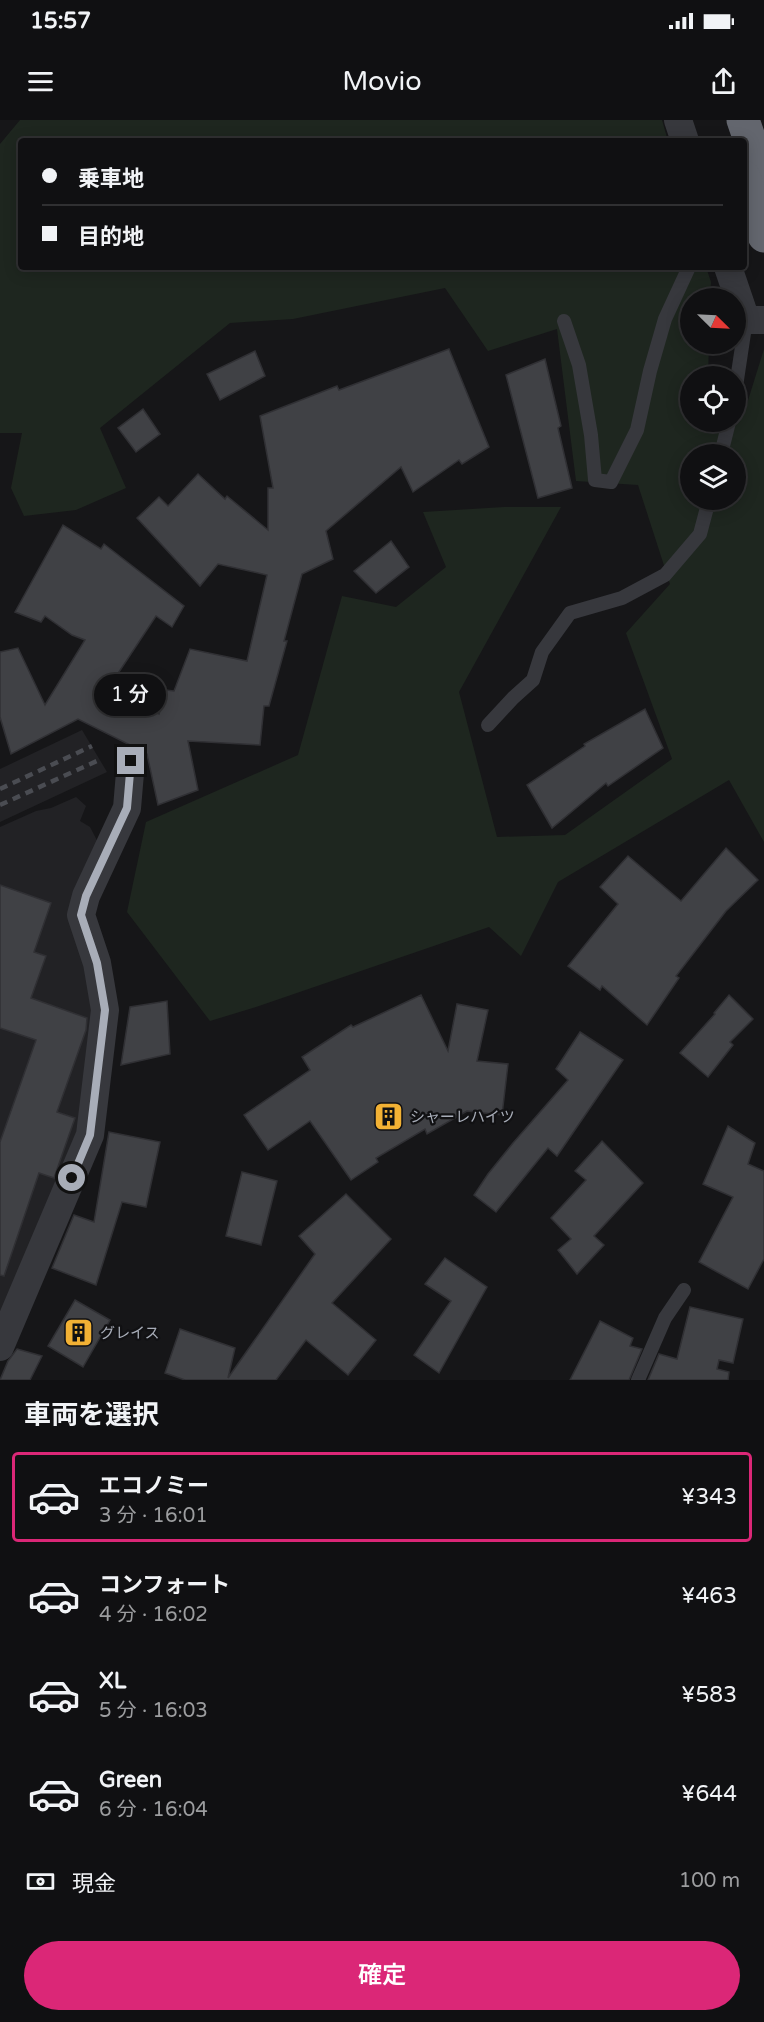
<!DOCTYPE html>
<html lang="ja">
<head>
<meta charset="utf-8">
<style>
	body { margin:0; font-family:"Varela Round","Noto Sans JP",sans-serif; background:#1e1e20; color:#f1f3f6; height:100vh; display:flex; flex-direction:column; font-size:22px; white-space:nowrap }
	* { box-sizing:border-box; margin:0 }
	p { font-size:20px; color:#9c9d9f }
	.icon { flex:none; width:33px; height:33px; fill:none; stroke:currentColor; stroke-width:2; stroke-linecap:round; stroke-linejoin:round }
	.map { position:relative; height:1260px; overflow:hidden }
	.details { display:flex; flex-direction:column; background:#101012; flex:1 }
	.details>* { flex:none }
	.banner { position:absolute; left:18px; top:18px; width:729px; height:132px; border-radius:6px; box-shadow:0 3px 15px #0003,0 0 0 2px #303032; display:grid; align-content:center; height:132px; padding:0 24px; background:#101012 }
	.needle { width:39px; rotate:114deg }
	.buttons { position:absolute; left:680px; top:168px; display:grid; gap:12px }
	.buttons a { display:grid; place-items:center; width:66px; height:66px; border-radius:50%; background:#101012; box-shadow:0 3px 15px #0003,0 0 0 2px #303032; font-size:30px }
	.end { position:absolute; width:27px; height:27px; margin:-14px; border:8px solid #a8adb8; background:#111; box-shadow:0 0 0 3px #111 }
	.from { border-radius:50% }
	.bubble { position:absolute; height:42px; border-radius:21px; background:#101012; box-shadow:0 3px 15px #0003,0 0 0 2px #303032; font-size:20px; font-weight:600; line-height:42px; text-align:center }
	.banner b { display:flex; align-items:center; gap:21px; height:57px; font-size:22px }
	.banner b+b { border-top:2px solid #303032 }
	.banner i { width:15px; height:15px; background:#f1f3f6 }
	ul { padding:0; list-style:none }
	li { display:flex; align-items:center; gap:18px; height:90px; margin:0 12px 9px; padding:0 12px; border:3px solid transparent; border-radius:6px }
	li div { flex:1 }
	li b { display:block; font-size:22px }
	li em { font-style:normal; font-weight:600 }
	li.current { border-color:#db2777 }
	li>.icon { width:54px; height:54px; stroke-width:1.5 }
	h2 { padding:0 24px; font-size:27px; line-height:72px }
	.pay { display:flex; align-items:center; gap:15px; height:66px; padding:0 24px; font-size:22px }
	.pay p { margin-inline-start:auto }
	.button { display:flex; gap:12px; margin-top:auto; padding:12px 24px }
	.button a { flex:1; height:69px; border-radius:36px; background:#db2777; color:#fff; font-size:24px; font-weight:600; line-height:69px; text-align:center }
	.status { display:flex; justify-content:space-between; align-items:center; height:42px; padding:0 30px; background:#101012; direction:ltr }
	.status svg { height:16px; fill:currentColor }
	header { display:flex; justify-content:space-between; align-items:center; height:78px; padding:0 24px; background:#101012; font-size:27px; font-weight:600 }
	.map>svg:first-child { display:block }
</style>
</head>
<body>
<div class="status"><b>15:57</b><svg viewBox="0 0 49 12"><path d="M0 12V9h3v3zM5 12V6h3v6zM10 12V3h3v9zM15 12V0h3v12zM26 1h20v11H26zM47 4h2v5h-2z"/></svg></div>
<header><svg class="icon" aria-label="menu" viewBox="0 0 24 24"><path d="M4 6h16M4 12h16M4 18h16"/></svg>Movio<svg class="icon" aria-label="share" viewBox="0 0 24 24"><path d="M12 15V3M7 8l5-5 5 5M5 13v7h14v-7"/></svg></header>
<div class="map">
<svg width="764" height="1260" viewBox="0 0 764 1260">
	<rect width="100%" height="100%" fill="#161618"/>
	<g fill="#222225">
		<path d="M82,610L107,652L0,702V649Z"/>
		<path d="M76,677L86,686L80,701L90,707L102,730L75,784L97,887L83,1013L0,1220V707L36,691L51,688Z"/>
	</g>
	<path fill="#1e261f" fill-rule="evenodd" d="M20,0H662L668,21H21V147H706L711,162L710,178H690V224H709L708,256H690V302H735V294L745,290L764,229V722L729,660L558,762L521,836L489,807L256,887L210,901L127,792L146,702L298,635L342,476L396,487L446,447L423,392L504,387H561L459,572L497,717L565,715L672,639L626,513L670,464L638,365L576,361L557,209L488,231L445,168L293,199L230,203L100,308L126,368L76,390L24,396L11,368L22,313H0V24ZM690,334H735V380H690Z"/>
	<g fill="#404145" stroke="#303034" stroke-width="1.5">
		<path d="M449,229L489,327L462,344L459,340L413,372L401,347L326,411L333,439L302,454L284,521H287L269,586H264L260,625L188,621L198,670L158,685L147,634L140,627L130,625L78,599L11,634L0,597V532L18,528L45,585L85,520L72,515L45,496L41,502L15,492L63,405L101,429L104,424L184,486L172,507L156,496L107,570L159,594L166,570L174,571L190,529L247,541L267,455L218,444L200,466L137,398L159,377L168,386L198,354L225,379L227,376L268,410V368H273L260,296L337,266L339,270Z"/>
		<path d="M255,231L265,256L220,280L207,254Z"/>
		<path d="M545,239L561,306L558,308L572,368L538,378L506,255Z"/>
		<path d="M143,289L160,314L136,332L118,308Z"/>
		<path d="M391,421L409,447L376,473L354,451Z"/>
		<path d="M645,589L663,628L608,666L606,663L552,708L527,665L585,626L584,624Z"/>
		<path d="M726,728L758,760L726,791L676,856L679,858L647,905L602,866L600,870L568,846L618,784L600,767L628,736L681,781Z"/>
		<path d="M0,765L51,783L34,832L46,836L31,878L87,898L86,910L57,992L75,998L54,1058L39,1053L4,1156L0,1155V1022L36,920L0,908Z"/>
		<path d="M421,875L448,931L457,884L488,890L477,941L508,944L502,995L467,991L427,1014L425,1009L376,1038L378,1042L351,1060L310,1001L268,1030L244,995L310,950L302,937L351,905L353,907Z"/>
		<path d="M729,875L753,899L730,922L733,925L708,957L680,933L715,894L714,893Z"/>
		<path d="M167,881L170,934L121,945L130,887Z"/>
		<path d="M580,912L623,940L557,1036L548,1028L496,1092L474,1075L488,1054L513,1023L568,960L556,949Z"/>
		<path d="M728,1006L755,1023L748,1044L764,1051V1139L748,1169L699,1142L733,1077L703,1064Z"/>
		<path d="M109,1012L160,1022L146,1087L122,1082L96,1165L52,1148L74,1095L94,1102Z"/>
		<path d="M602,1021L643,1063L594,1116L604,1125L577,1154L558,1130L571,1119L551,1098L586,1060L575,1051Z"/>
		<path d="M242,1052L277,1061L261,1125L226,1116Z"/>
		<path d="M346,1074L391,1119L332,1183L376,1220L348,1255L306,1220L276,1260H185L165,1253L180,1209L235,1228L228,1258L315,1134L299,1116Z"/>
		<path d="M445,1138L487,1167L439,1253L414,1235L451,1181L425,1164Z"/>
		<path d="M75,1180L110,1200L83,1247L48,1226Z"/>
		<path d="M690,1187L743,1199L733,1243L719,1240L717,1249L729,1252L728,1260H648L659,1234L677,1239Z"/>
		<path d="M600,1201L633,1218L630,1226L642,1229L629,1260H570Z"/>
		<path d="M17,1229L42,1236L30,1260H0L8,1241Z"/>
	</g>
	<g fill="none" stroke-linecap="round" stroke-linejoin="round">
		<g stroke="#37383d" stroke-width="14">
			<path d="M564,201L579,245L591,315L595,360L611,362L637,310L650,251L665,199L689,147"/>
			<path d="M735,273L746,200"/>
			<path d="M721,334L729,302"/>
			<path d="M488,605L513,578L533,560L542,532L570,493L622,478L665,455L700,414L709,380"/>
			<path d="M638,1260L665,1198L684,1170"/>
		</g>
		<g stroke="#37383d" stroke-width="28">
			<path d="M678,0L685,21"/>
			<path d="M728,147L746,200H764"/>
			<path d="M0,1227L90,1015L105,890L97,843L81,795L86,776L127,688L131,641"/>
		</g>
		<g stroke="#63666e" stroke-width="33">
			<path d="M743,0L764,61"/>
			<path d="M744,57L764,116"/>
		</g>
		<g stroke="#4a4c52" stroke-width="4.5" stroke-dasharray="8 6" stroke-linecap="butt">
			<path d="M0,669L92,626"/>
			<path d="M0,685L99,640"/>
		</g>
	</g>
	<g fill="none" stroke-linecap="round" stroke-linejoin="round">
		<path stroke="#a8adb8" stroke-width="8" d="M72,1058L90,1015L105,890L97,843L81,795L86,776L127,688L131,641"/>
	</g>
	<defs>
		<symbol id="building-square" viewBox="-11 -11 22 22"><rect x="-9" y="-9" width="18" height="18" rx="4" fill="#f2b134" stroke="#111113"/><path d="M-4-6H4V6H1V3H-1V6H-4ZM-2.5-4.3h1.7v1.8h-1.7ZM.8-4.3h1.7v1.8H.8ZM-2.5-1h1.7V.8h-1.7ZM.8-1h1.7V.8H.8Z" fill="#111"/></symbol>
	</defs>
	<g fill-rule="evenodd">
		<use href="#building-square" x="372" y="980" width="33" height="33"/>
		<use href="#building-square" x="62" y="1196" width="33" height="33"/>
	</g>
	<g text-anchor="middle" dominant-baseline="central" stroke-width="4.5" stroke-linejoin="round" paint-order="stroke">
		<g font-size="15" fill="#a8adb8" stroke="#111113" text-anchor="start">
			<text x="410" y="997">シャーレハイツ</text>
			<text x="100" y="1213">グレイス</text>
		</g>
	</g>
</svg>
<div class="buttons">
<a><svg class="needle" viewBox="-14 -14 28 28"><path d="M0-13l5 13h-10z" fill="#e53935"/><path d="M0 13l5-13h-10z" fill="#9c9d9f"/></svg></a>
<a><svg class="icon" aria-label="locate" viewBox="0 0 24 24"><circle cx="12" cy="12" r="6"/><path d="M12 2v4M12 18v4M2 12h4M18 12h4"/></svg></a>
<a><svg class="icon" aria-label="layers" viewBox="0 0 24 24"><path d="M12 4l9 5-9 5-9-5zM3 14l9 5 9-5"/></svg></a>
</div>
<i class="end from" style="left:72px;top:1058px"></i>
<i class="end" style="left:131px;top:641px"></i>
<div class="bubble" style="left:94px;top:554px;width:72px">1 分</div>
<div class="banner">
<b><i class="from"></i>乗車地</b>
<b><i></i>目的地</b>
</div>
</div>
<section class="details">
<h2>車両を選択</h2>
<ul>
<li class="current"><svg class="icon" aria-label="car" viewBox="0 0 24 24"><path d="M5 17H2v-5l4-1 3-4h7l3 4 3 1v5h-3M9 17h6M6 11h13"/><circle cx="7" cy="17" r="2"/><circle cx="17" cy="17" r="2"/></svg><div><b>エコノミー</b><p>3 分 · 16:01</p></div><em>¥343</em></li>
<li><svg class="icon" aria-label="car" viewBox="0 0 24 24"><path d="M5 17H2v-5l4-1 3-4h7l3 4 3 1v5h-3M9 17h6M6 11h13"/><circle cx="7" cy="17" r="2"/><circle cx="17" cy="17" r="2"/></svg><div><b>コンフォート</b><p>4 分 · 16:02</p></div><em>¥463</em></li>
<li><svg class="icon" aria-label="car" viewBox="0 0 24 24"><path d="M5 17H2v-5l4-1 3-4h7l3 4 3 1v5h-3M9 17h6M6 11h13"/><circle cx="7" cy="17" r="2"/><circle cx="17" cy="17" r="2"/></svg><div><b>XL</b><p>5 分 · 16:03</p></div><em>¥583</em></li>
<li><svg class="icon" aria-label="car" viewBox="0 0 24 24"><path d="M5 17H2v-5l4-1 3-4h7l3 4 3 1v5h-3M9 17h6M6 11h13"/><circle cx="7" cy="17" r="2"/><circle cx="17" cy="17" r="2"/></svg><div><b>Green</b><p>6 分 · 16:04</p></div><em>¥644</em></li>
</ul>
<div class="pay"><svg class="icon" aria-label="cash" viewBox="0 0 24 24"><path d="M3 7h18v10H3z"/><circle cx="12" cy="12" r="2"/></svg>現金<p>100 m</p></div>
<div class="button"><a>確定</a></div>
</section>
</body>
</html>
